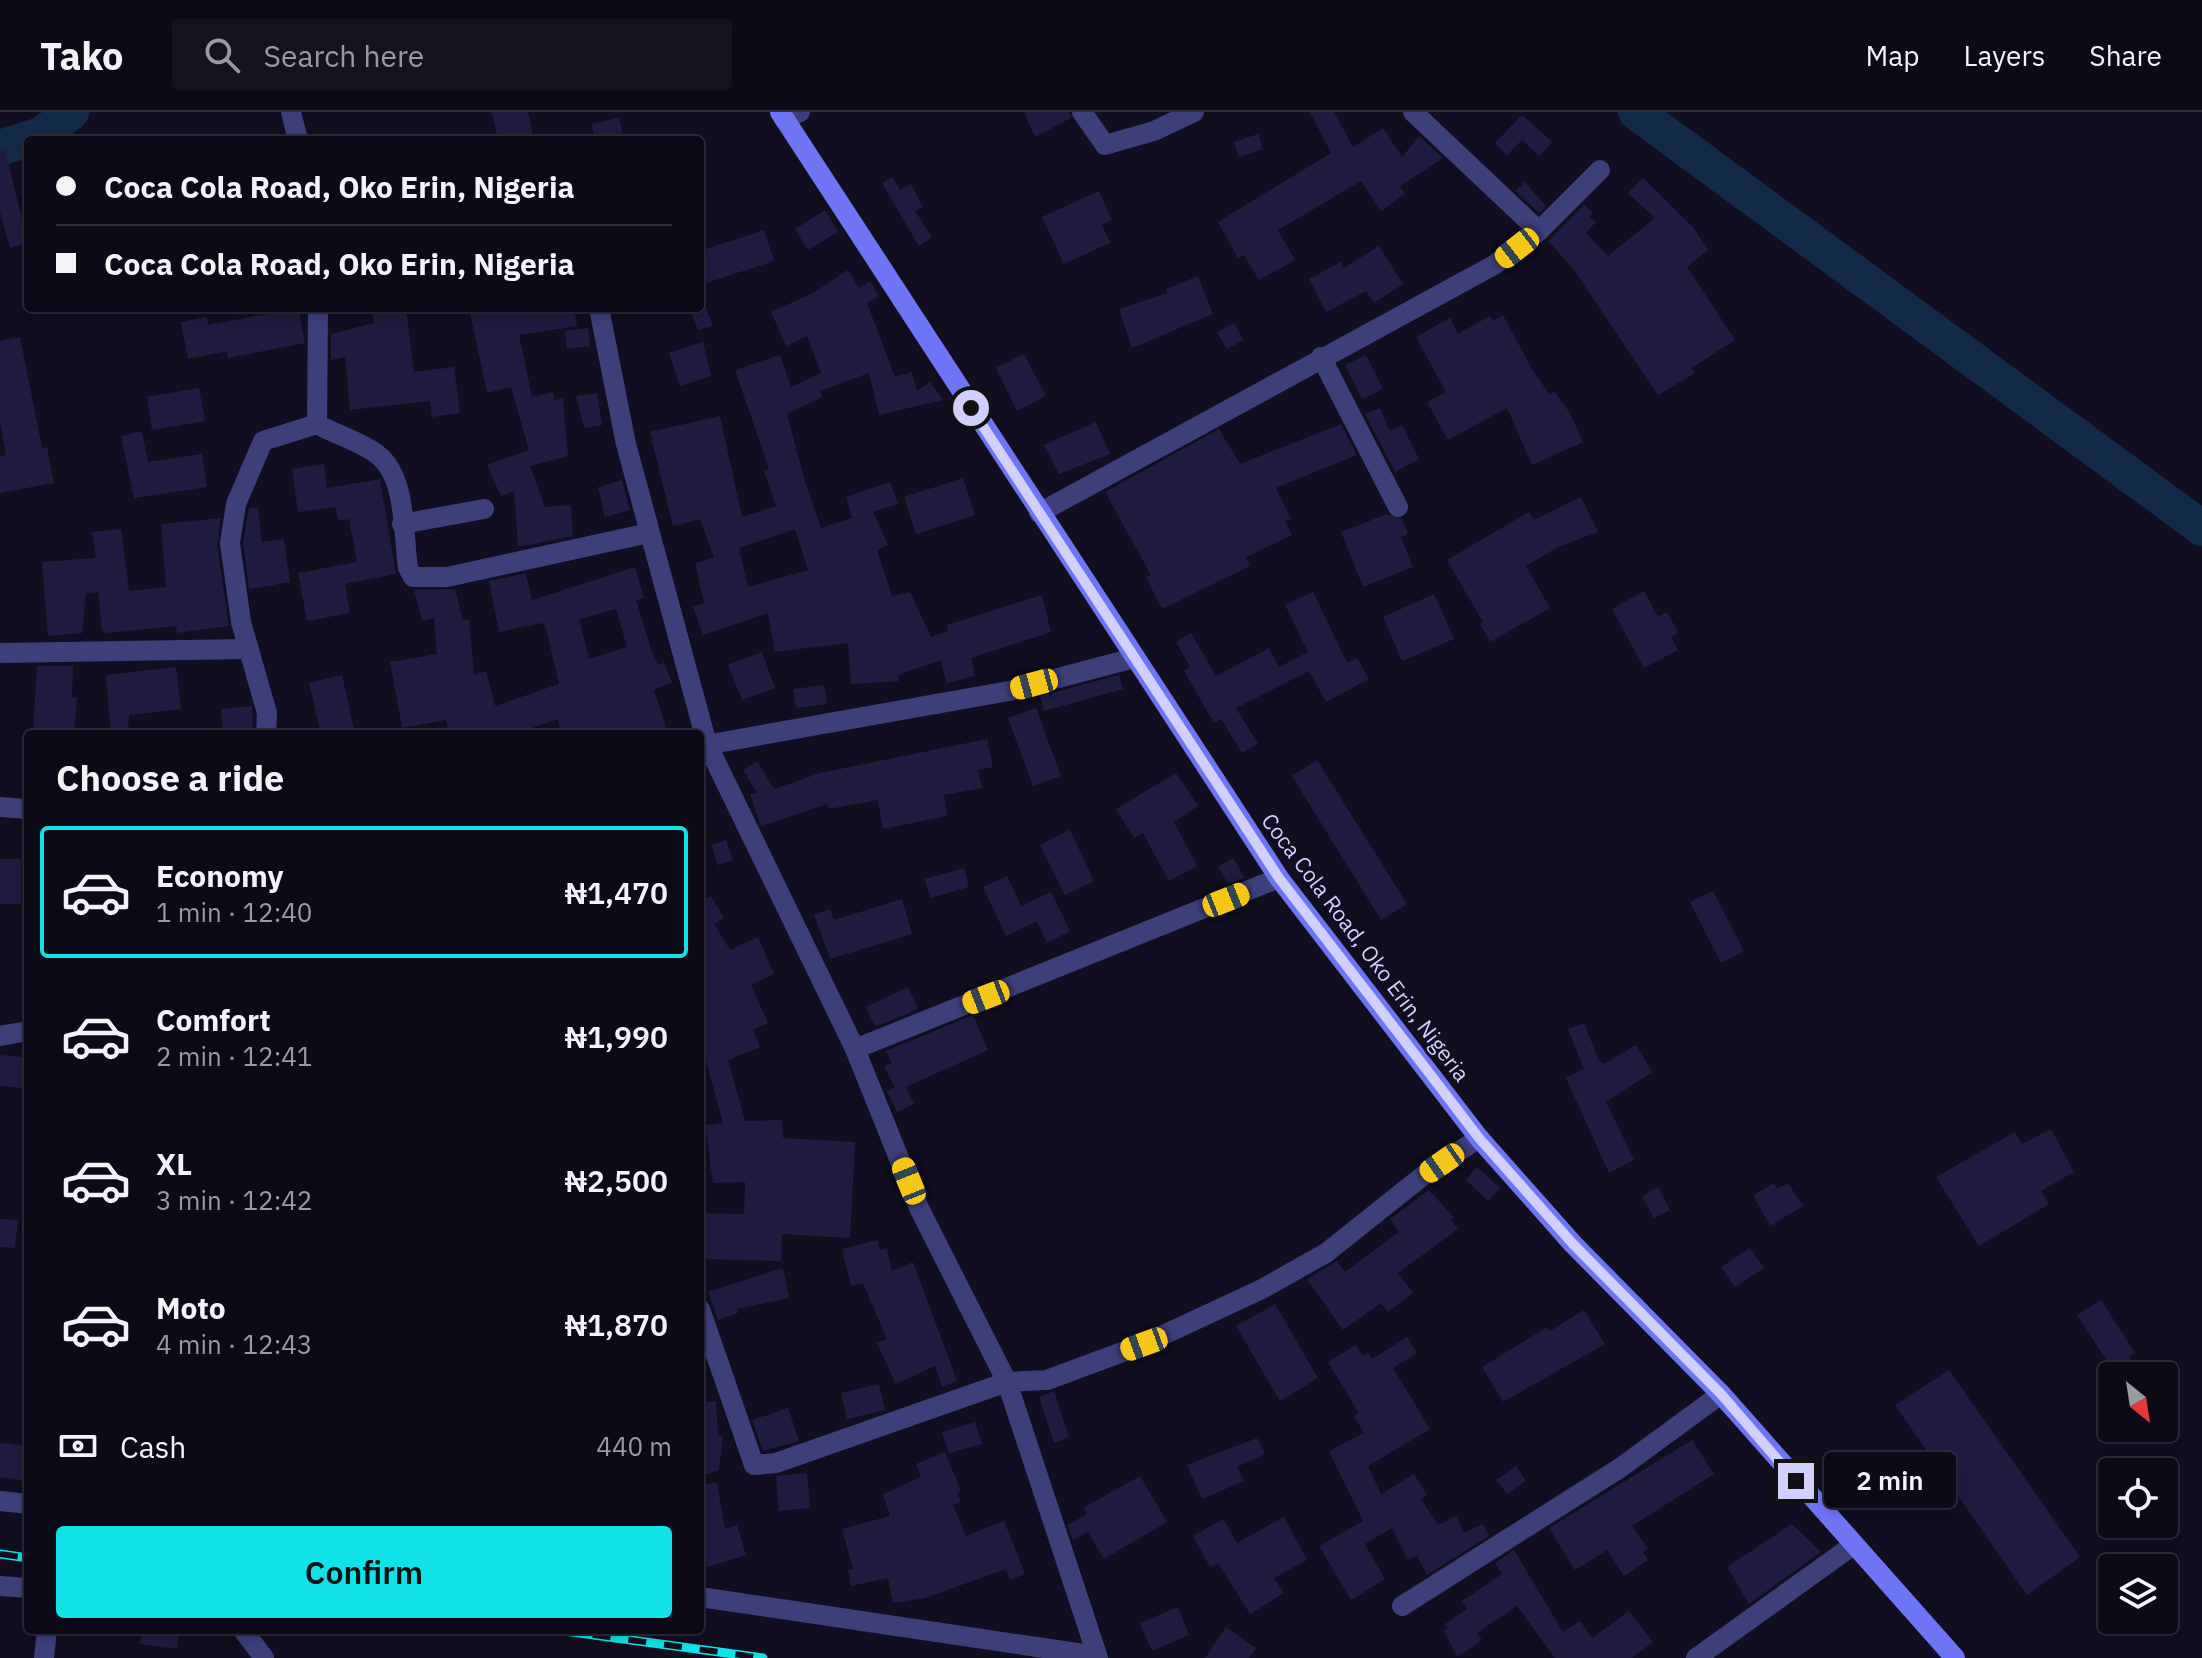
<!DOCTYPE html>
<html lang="en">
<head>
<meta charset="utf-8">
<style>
	body { margin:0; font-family:"IBM Plex Sans",sans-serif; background:#151320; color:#f1f3f6; height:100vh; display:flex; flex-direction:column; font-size:30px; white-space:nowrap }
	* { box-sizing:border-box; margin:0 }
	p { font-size:26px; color:#9a9aa1 }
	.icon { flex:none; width:44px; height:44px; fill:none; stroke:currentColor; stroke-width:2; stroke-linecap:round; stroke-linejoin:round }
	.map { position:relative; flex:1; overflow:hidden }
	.details { position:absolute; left:24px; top:618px; width:680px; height:904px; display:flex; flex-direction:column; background:#0c0a17; border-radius:8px; box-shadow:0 4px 12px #0003,0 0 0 2px #2c2b36 }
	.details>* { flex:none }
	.hud { position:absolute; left:24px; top:24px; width:680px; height:176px; border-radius:8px; box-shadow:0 4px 12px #0003,0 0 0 2px #2c2b36; display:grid; align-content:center; height:176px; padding:0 32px; background:#0c0a17 }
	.needle { width:52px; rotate:150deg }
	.fabs { position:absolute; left:2098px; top:1250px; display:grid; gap:16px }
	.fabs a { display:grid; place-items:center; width:80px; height:80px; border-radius:8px; background:#0c0a17; box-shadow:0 4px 12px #0003,0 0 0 2px #2c2b36; font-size:40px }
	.end { position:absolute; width:36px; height:36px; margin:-18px; border:10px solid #d1d0fc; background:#111; box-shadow:0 0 0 4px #111 }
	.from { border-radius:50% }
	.bubble { position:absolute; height:56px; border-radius:8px; background:#0c0a17; box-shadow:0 4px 12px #0003,0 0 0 2px #2c2b36; font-size:26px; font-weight:600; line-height:56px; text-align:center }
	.car { position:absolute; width:24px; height:48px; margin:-24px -12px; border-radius:10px; box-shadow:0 0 6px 2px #0007; background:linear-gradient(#f5c518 24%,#345 0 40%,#f5c518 0 76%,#345 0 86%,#f5c518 0) }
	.hud b { display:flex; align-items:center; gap:28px; height:76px; font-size:30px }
	.hud b+b { border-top:2px solid #2c2b36 }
	.hud i { width:20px; height:20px; background:#f1f3f6 }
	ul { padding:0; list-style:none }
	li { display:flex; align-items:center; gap:24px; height:132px; margin:0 16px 12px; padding:0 16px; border:4px solid transparent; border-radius:8px }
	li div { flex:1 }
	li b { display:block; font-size:30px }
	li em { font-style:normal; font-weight:600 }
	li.active { border-color:#11e2e7 }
	li>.icon { width:72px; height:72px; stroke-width:1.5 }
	h2 { padding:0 32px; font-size:36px; line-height:96px }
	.pay { display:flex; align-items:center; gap:20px; height:88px; padding:0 32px; font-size:30px }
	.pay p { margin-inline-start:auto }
	.cta { display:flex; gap:16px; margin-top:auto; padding:16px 32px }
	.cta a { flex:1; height:92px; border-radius:8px; background:#11e2e7; color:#111; font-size:32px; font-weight:600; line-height:92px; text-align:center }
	header { display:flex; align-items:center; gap:48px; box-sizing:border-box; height:112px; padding:0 40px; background:#0c0a17; border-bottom:2px solid #2c2b36 }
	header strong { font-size:38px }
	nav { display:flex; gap:44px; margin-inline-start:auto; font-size:28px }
	.search { width:560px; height:72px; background:#151320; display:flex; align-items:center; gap:20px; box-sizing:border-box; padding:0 28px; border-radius:8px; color:#9a9aa1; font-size:30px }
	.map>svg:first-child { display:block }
</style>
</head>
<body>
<header>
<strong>Tako</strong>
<div class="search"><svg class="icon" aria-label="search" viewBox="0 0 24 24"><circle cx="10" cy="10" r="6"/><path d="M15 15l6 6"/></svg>Search here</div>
<nav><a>Map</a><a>Layers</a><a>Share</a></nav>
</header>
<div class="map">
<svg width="2202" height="1546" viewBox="0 0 2202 1546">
	<rect width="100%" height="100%" fill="#100e1f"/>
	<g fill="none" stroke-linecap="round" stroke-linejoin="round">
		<g stroke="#122a45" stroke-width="36">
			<path d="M1636,0L2202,416"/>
			<path d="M0,36L43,22L71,0"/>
		</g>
	</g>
	<g fill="#201c3f" fill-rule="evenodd">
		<path d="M492,0H528L534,28H498Z"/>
		<path d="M1024,0H1069L1071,6L1035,25Z"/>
		<path d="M1310,0H1334L1353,35L1383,16L1402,45L1419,24L1443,46L1400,74L1405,82L1381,99L1361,69L1278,118L1295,148L1259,168L1244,143L1238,146L1218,110L1331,41Z"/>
		<path d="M1522,3L1552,30L1539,44L1522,28L1507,43L1495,31Z"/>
		<path d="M619,6L624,28H595L591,12Z"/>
		<path d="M1258,22L1263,37L1239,45L1234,30Z"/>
		<path d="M5,38L28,131L10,136L0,100V39Z"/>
		<path d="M892,65L900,78L911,72L923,95L915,99L932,125L919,134L882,71Z"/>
		<path d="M1643,66L1693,115L1708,138L1687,155L1735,228L1692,256L1695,261L1658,283L1572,155L1548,129L1584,93L1593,101L1589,105L1596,110L1586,121L1608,144L1655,106L1628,81Z"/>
		<path d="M1525,70L1546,94L1539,101L1515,79Z"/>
		<path d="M1099,79L1112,108L1102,113L1110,131L1064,152L1042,105Z"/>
		<path d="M825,98L838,120L808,138L795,117Z"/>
		<path d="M764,118L774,149L700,173V139Z"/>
		<path d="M1379,134L1403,172L1374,191L1366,179L1326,200L1309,167L1341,150L1344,156Z"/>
		<path d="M848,158L859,176L870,169L879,184L867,191L895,265L912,260L917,279L930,270L943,288L879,303L869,261L820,279L822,285L787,302L805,370L821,416L852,406L846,385L890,370L898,392L873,400L888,433L877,438L892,484L910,480L931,525L948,519L947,513L1042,483L1051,520L971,546L975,564L946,571L941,548L898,563L899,569L851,572L848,531L775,540L768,501L703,523L693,495L704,491L695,451L714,446L700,407L673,414L650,320L720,304L742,405L776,394L764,359L769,357L735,258L780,243L791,275L821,261L807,224L786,234L771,200L813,181ZM795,417L808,458L748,475L739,436Z"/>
		<path d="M1198,164L1213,202L1132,236L1119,197L1167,181L1166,177Z"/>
		<path d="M298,196L305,231L228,246L227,239L188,247L181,210L207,205L208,213Z"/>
		<path d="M469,196H574L577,214L519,223L532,285L553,280L555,288L563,286L568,344L530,354L545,395L571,393L573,424L518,435L514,379L501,384L487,353L529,338L511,275L487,281Z"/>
		<path d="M689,196H706L713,214L698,218Z"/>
		<path d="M406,198L414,260L454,255L460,301L432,305L430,289L350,298L345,245L331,248V222L374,211L373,202Z"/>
		<path d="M1503,203L1532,257L1549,282L1554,279L1570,301L1583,330L1532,353L1507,296L1448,328L1427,290L1446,280L1416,225L1450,206L1458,222L1490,204L1493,209Z"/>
		<path d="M1234,211L1243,228L1227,237L1217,220Z"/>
		<path d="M588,216L590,234L567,237L565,219Z"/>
		<path d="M20,225L42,336L47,335L54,371L0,381V344L6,343L0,310V229Z"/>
		<path d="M703,230L711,264L680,274L669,241Z"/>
		<path d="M1024,242L1046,284L1017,299L996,256Z"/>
		<path d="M1366,243L1383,277L1362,287L1345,253Z"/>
		<path d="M199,276L205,309L152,318L147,285Z"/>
		<path d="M597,281L602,313L584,316L576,284Z"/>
		<path d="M1380,296L1390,319L1402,313L1419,347L1395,360L1365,302Z"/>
		<path d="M1096,310L1110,342L1059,362L1044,333Z"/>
		<path d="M1341,312L1357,343L1276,376L1291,407L1285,409L1292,423L1246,445L1250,454L1162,497L1146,465L1151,463L1105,380L1219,317L1240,352Z"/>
		<path d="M142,319L148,350L202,342L207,375L134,386L121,324Z"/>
		<path d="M324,352L327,376L380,367L396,462L345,472L350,501L307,509L298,461L357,450L349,407L338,409L335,395L298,400L292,357Z"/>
		<path d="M963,366L975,403L916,422L904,385Z"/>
		<path d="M622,368L630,398L605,405L598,375Z"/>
		<path d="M1581,385L1598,420L1558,435L1526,454L1550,496L1490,530L1480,512L1483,510L1447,448L1529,400L1534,408Z"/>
		<path d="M258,395L262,430L284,427L290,470L249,477L243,431L249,396Z"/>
		<path d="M1387,402L1402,407L1408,422L1401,425L1413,455L1363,475L1341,420Z"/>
		<path d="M221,406L217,433L229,514L177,521L176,514L109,521L102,519L98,480L86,481L82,521L48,524L42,450L96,446L92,420L121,417L129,479L166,475L161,412Z"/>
		<path d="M635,455L644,486L636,488L651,537L658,553L664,551L672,570L654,578L666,615L644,622H561L558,607L514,622H449L446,608L402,616L390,550L437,542L434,506L422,509L414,478L455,477L463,508L469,507L474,563L486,559L495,594L559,572L546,516L542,511L499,520L489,469L526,461L532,488ZM616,497L627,535L589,547L579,507Z"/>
		<path d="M1644,479L1658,505L1667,500L1678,520L1671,525L1678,538L1644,556L1612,497Z"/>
		<path d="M1313,480L1347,551L1357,546L1369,567L1326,590L1309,559L1236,596L1258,632L1242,641L1221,607L1214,611L1184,559L1190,555L1176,530L1191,521L1216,564L1269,536L1279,555L1308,540L1285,493Z"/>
		<path d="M1434,482L1454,527L1402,549L1383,505Z"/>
		<path d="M762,540L775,576L742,588L728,553Z"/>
		<path d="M37,554H73L72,585L77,586L74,622H33Z"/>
		<path d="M176,555L181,597L129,603L128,622H111L106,563Z"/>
		<path d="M342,563L355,622H321L309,571Z"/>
		<path d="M1119,563L1123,577L1044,599L1040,584Z"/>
		<path d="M824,573L827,592L796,596L793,577Z"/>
		<path d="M252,594L253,622H223L221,597Z"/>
		<path d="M1036,596L1061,664L1033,674L1008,606Z"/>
		<path d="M987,627L993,655L978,658L982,676L944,683L947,704L883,717L878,688L829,697L827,692L761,714L750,682L757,681L743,658L757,649L774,677L820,661Z"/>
		<path d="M1317,648L1407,792L1381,808L1292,664Z"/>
		<path d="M1176,661L1198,694L1174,710L1197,754L1169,769L1143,721L1134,726L1116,697Z"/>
		<path d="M1070,718L1094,769L1065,783L1040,733Z"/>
		<path d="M726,728L733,748L718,753L711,733Z"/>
		<path d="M1233,746L1245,766L1228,772L1218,755Z"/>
		<rect x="0" y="747" width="21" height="45"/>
		<path d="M964,756L969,775L930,786L925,767Z"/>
		<path d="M1007,764L1021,794L1051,780L1070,819L1047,831L1037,809L1006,824L983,775Z"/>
		<path d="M1713,779L1744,839L1721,851L1690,790Z"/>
		<path d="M711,784L724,806L714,812L730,838L758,825L774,862L751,873L768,911L753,918L760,935L728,948L745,1009L782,1008L783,1026L855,1030L850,1126L782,1122L781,1149L700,1147V1101L744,1102L745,1070L713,1071L710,1052L706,1013L723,1011L704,941L700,942V789Z"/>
		<path d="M902,787L912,822L830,847L814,802L830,797L834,808Z"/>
		<path d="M908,875L918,897L875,915L866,895Z"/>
		<path d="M973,903L988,938L906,975L914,992L897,1000L887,979L895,975L884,954L892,951L886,939Z"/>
		<path d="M1584,911L1599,949L1604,952L1636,933L1652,960L1606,990L1634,1048L1609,1061L1566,966L1584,957L1568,917Z"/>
		<path d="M0,943L25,945L22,976L0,974Z"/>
		<path d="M2051,1017L2074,1060L2041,1079L2049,1092L1979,1134L1936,1065L2015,1020L2022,1032Z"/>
		<path d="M1477,1055L1500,1076L1488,1089L1466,1068Z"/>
		<path d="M1774,1071L1777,1077L1788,1071L1803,1094L1770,1114L1753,1083Z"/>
		<path d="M1658,1075L1670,1098L1654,1106L1642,1084Z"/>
		<path d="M1429,1078L1454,1106L1451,1108L1458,1117L1398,1161L1413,1181L1388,1200L1381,1191L1343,1218L1307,1167L1337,1149L1345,1160L1399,1120L1390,1107Z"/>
		<path d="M0,1107L18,1108L15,1136L0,1135Z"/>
		<path d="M877,1128L880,1138L887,1136L892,1159L913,1150L957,1269L942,1275L935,1254L896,1272L877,1231L887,1227L863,1171L851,1174L842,1137Z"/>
		<path d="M1750,1136L1764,1156L1735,1175L1721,1155Z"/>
		<path d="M783,1156L789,1186L737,1197L738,1201L718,1208L708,1180Z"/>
		<path d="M2101,1188L2135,1241L2129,1245L2145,1264H2117L2077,1203Z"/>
		<path d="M1275,1192L1318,1266L1280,1289L1236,1214Z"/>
		<path d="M1584,1198L1605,1232L1503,1290L1482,1255L1547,1215L1550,1219Z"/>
		<path d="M1407,1225L1417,1241L1393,1256L1430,1317L1368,1354L1381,1382L1414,1362L1427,1383L1421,1387L1438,1413L1456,1404L1464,1421L1483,1412L1489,1424L1427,1463L1417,1444L1408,1448L1392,1416L1365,1432L1385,1467L1351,1488L1319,1434L1363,1409L1329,1339L1364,1321L1354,1304L1359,1301L1328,1250L1356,1233L1362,1244L1368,1241L1372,1247Z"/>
		<path d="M1949,1258L2080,1445L2027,1483L1895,1293Z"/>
		<path d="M879,1272L885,1298L847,1307L841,1281Z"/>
		<path d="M1054,1279L1069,1325L1054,1331L1039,1285Z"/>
		<path d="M716,1289L718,1324H723L719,1358L700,1365V1290Z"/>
		<path d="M788,1296L799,1329L763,1339L752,1308Z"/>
		<path d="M975,1310L982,1332L949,1341L942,1320Z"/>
		<path d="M1257,1326L1265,1342L1237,1355L1244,1369L1202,1387L1187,1353Z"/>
		<path d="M1692,1328L1714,1362L1632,1414L1648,1437L1643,1440L1648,1448L1624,1464L1607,1438L1575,1458L1549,1416Z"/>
		<path d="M0,1331L28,1334V1369L0,1365Z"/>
		<path d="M945,1340L961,1379L957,1381L961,1390L953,1393L966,1424L1004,1409L1025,1462L1010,1468L1006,1457L925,1486L893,1491L888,1466L851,1474L848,1458L853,1457L842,1417L890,1404L883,1382L921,1365L916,1352Z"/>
		<path d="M1516,1354L1526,1369L1507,1382L1496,1368Z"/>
		<path d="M807,1361L810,1396L779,1399L776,1364Z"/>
		<path d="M1140,1364L1167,1410L1104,1447L1088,1420L1073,1428L1068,1413L1087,1402L1083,1396Z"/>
		<path d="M717,1371L725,1417L737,1413L746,1443L708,1455L700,1428V1372Z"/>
		<path d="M1284,1405L1307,1448L1274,1466L1284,1481L1250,1502L1218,1451L1210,1455L1193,1424L1223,1407L1237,1431Z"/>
		<path d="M1792,1412L1821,1440L1749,1492L1727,1455Z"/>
		<path d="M1514,1438L1563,1520L1580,1509L1592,1526L1629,1499L1653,1530L1632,1546H1555L1517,1494L1477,1521L1482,1528L1457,1545L1444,1519L1448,1516L1445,1512L1467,1497L1462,1489L1502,1462L1495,1451Z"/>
		<path d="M1178,1495L1189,1523L1152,1539L1140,1511Z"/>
		<path d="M1226,1515L1256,1536L1249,1546H1205Z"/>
		<path d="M142,1518H179L177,1537L140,1532Z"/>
	</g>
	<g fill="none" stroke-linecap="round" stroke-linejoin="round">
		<g stroke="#3d3f7b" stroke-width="20">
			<path d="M291,0L298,28"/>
			<path d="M1082,0L1105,33L1154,19L1194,0"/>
			<path d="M1413,0L1539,119"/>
			<path d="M784,7L800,0"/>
			<path d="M599,196L626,332L707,632L855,937L919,1096L1007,1270L1098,1546"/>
			<path d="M1321,245L1398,395"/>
			<path d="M317,312C336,323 362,330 378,343C407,366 403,423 408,456L413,465H447L649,421"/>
			<path d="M1039,401L1494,153L1539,119L1600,58"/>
			<path d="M402,412L484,397"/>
			<path d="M0,541L247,537"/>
			<path d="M266,622L267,601L241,510L230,431L236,392L263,329L317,312L318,196"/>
			<path d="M700,634L1009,579L1134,546"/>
			<path d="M0,695L28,697"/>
			<path d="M0,924L28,919"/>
			<path d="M855,937L1279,766"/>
			<path d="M700,1197L754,1353L776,1351L1007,1270L1047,1268L1144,1232L1262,1177L1326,1141L1424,1063L1479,1026"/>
			<path d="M0,1389L28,1392"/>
			<path d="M0,1474L28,1476"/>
			<path d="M700,1485L1097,1544"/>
			<path d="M1402,1494L1620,1356L1721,1282"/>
			<path d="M243,1518L264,1546"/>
			<path d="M44,1546L47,1518"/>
			<path d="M1696,1546L1852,1434"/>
		</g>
		<path stroke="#6e75f5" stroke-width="20" d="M780,0L1279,766L1479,1026L1573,1132L1721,1282L1955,1546"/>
		<defs>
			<g id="rail">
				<path d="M0,1442L28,1446"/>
				<path d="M557,1518L763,1546"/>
			</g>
		</defs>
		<use href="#rail" stroke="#11e2e7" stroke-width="9"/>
		<use href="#rail" stroke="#100e1f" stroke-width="6" stroke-dasharray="18" stroke-linecap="butt"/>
	</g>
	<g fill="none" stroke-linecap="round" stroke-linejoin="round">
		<path stroke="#d1d0fc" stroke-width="10" d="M971,296L1279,766L1430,962L1479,1026L1573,1132L1721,1282L1796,1369"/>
	</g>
	<g text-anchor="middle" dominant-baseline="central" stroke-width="6" stroke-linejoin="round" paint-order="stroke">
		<g font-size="22" fill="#d1d0fc" stroke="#100e1f">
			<text transform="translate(1366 835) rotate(53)">Coca Cola Road, Oko Erin, Nigeria</text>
		</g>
	</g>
</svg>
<div class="fabs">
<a><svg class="needle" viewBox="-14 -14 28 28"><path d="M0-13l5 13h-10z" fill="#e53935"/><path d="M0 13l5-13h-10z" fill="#9a9aa1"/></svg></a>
<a><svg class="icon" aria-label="locate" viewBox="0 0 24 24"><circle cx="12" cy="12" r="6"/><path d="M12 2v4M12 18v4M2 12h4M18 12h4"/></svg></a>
<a><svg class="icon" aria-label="layers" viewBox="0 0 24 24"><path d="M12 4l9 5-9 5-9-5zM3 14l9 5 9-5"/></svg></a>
</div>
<i class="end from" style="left:971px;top:296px"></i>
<i class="end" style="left:1796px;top:1369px"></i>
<div class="bubble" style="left:1824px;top:1340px;width:132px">2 min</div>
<i class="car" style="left:1517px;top:136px;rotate:232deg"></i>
<i class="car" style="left:1034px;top:572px;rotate:255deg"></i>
<i class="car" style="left:1226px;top:788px;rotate:68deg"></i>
<i class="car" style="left:986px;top:885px;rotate:249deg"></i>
<i class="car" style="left:1442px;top:1051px;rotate:235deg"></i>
<i class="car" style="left:909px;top:1069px;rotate:338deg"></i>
<i class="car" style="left:1144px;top:1232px;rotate:250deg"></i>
<div class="hud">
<b><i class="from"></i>Coca Cola Road, Oko Erin, Nigeria</b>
<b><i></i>Coca Cola Road, Oko Erin, Nigeria</b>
</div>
<section class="details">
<h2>Choose a ride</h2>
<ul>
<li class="active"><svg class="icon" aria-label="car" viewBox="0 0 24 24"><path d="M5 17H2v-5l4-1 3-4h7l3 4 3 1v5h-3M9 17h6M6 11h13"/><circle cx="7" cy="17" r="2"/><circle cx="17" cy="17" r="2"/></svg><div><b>Economy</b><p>1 min · 12:40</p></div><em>₦1,470</em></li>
<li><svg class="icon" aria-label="car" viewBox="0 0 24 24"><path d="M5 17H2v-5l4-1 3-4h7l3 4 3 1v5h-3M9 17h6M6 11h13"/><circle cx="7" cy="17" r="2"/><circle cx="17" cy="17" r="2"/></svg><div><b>Comfort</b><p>2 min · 12:41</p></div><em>₦1,990</em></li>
<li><svg class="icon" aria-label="car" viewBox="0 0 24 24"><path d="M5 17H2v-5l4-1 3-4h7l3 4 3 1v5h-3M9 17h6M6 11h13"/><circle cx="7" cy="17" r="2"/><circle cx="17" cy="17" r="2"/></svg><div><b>XL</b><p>3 min · 12:42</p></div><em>₦2,500</em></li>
<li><svg class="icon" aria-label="car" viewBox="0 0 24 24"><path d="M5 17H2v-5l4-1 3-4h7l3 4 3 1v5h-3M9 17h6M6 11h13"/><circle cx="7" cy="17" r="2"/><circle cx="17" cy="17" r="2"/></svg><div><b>Moto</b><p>4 min · 12:43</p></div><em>₦1,870</em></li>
</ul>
<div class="pay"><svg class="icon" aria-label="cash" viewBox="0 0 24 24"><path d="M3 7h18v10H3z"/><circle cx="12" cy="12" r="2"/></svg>Cash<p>440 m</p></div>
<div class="cta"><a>Confirm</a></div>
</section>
</div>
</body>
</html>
